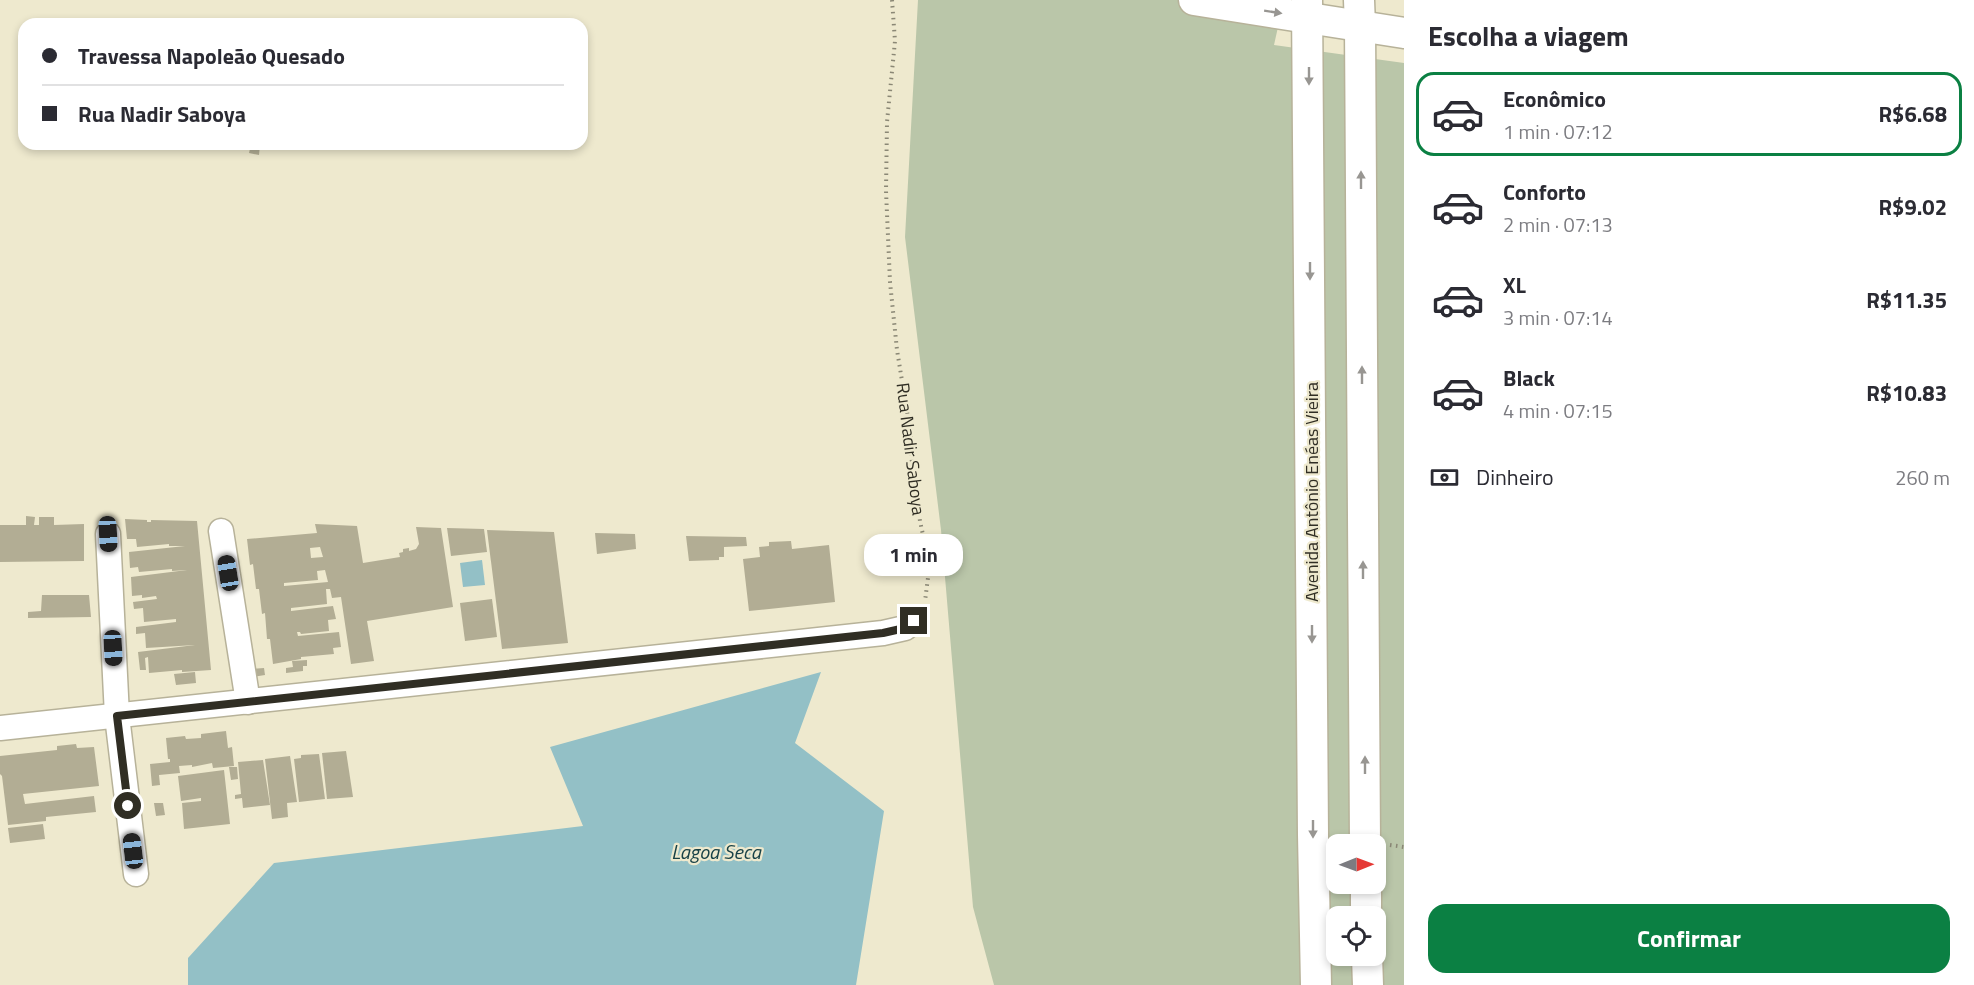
<!DOCTYPE html>
<html lang="pt">
<head>
<meta charset="utf-8">
<style>
	body { margin:0; font-family:"Titillium Web",sans-serif; background:#f2f2f3; color:#2b2b33; height:100vh; display:flex; flex-direction:column; font-size:22px; white-space:nowrap }
	* { box-sizing:border-box; margin:0 }
	p { font-size:20px; color:#7c7c81 }
	.icon { flex:none; width:33px; height:33px; fill:none; stroke:currentColor; stroke-width:2; stroke-linecap:round; stroke-linejoin:round }
	.map { position:relative; flex:1; overflow:hidden }
	.drawer { display:flex; flex-direction:column; background:#fff; width:570px }
	.drawer>* { flex:none }
	.hud { position:absolute; left:18px; top:18px; width:570px; height:132px; border-radius:18px; box-shadow:0 3px 9px #0003; display:grid; align-content:center; height:132px; padding:0 24px; background:#fff }
	.needle { width:39px; rotate:89deg }
	.buttons { position:absolute; left:1326px; top:834px; display:grid; gap:12px }
	.buttons a { display:grid; place-items:center; width:60px; height:60px; border-radius:12px; background:#fff; box-shadow:0 3px 9px #0003; font-size:30px }
	.end { position:absolute; width:27px; height:27px; margin:-14px; border:8px solid #302e24; background:#fff; box-shadow:0 0 0 3px #fff }
	.from { border-radius:50% }
	.bubble { position:absolute; height:42px; border-radius:18px; background:#fff; box-shadow:0 3px 9px #0003; font-size:20px; font-weight:700; line-height:42px; text-align:center }
	.car { position:absolute; width:18px; height:36px; margin:-18px -9px; border-radius:8px; box-shadow:0 0 4px 2px #0007; background:linear-gradient(#222 24%,#8ab4d8 0 40%,#222 0 76%,#8ab4d8 0 86%,#222 0) }
	.hud b { display:flex; align-items:center; gap:21px; height:57px; font-size:22px }
	.hud b+b { border-top:2px solid #e1e1e2 }
	.hud i { width:15px; height:15px; background:#2b2b33 }
	ul { padding:0; list-style:none }
	li { display:flex; align-items:center; gap:18px; height:84px; margin:0 12px 9px; padding:0 12px; border:3px solid transparent; border-radius:18px }
	li div { flex:1 }
	li b { display:block; font-size:22px }
	li em { font-style:normal; font-weight:700 }
	li.on { border-color:#0b8043 }
	li>.icon { width:54px; height:54px; stroke-width:1.5 }
	h2 { padding:0 24px; font-size:27px; line-height:72px }
	.pay { display:flex; align-items:center; gap:15px; height:66px; padding:0 24px; font-size:22px }
	.pay p { margin-inline-start:auto }
	.action { display:flex; gap:12px; margin-top:auto; padding:12px 24px }
	.action a { flex:1; height:69px; border-radius:18px; background:#0b8043; color:#fff; font-size:24px; font-weight:700; line-height:69px; text-align:center }
	main { display:flex; flex:1; min-height:0 }
	.map>svg:first-child { display:block }
</style>
</head>
<body>
<main>
<div class="map">
<svg width="1404" height="985" viewBox="0 0 1404 985">
	<rect width="100%" height="100%" fill="#eee9ce"/>
	<path fill="#bac6a9" fill-rule="evenodd" d="M918,0H1284L1274,45L1404,63V985H994L973,907L941,530L905,237ZM1336,844H1376V884H1336ZM1336,916H1376V956H1336Z"/>
	<g fill="#93c0c6">
		<path d="M482,560L485,585L463,587L460,563Z"/>
		<path d="M821,672L795,743L884,811L856,985H188V958L274,863L583,826L550,747Z"/>
	</g>
	<g fill="#b2ad94" fill-rule="evenodd">
		<path d="M251,144L260,145L259,155L249,153Z"/>
		<path d="M26,516L35,517L34,525H39V517H54V525L84,524V561L0,562V525H26Z"/>
		<path d="M125,519L147,520V522H151V520L197,521L211,670L182,672V670L149,673L148,657L145,658L146,670H140L138,652L195,645L146,648L145,633L136,634V627L192,620L176,622V619L144,622L143,608L134,609L133,602L157,599L156,596L142,598V595L132,596L131,577L187,570L172,571V569L139,572L138,567L130,568L129,552L185,546H169V544L137,547L136,539H127Z"/>
		<path d="M315,524L357,526L363,563L400,557L399,553L403,552V549L409,548V551L416,549L419,544L416,527L441,528L453,607L367,621L374,661L351,664L341,597L332,598L330,589H326L327,604L291,608V611L333,606L336,619L328,620L329,631L301,634L300,632H297L298,636L339,632L341,647L333,648L334,654L301,657V659L273,664L270,639H267L265,613L262,614L259,589H256L253,564L250,565L247,539L317,533ZM320,547L323,557L311,558L310,548ZM325,570L328,582L284,586V583L318,580L317,571Z"/>
		<path d="M447,528L484,529L487,552L451,556Z"/>
		<path d="M487,530L554,532L568,643L502,649Z"/>
		<path d="M595,533L635,534L636,549L597,554Z"/>
		<path d="M686,536L746,537L747,546L724,547V557H719V560L689,561Z"/>
		<path d="M791,541L792,549L829,545L835,602L749,611L743,559L760,557L759,547L769,546V542Z"/>
		<path d="M876,545L912,547L909,576L874,574Z"/>
		<path d="M42,595H89L91,617L28,618V612L41,611Z"/>
		<path d="M492,599L497,637L465,641L460,603Z"/>
		<path d="M307,660V666H303V671L286,673V668L293,667L292,661Z"/>
		<path d="M264,668L265,675L252,677L251,669Z"/>
		<path d="M195,672L196,683L176,685L174,674Z"/>
		<path d="M226,731L228,748L232,747L234,766L213,768L212,763L192,767V765L179,766L180,773L159,775L160,785L152,786L150,764L170,762V759H168L166,738L185,736L186,739L201,738V734Z"/>
		<path d="M76,744L77,748L94,747L99,786L23,794L25,804L94,796L96,812L46,817V821L8,825L2,776L0,774V756L57,750V746Z"/>
		<path d="M346,751L353,797L327,799L322,753Z"/>
		<path d="M319,754L325,799L299,802L294,759L301,758V755Z"/>
		<path d="M290,756L297,802L287,803L288,817L272,819L265,759Z"/>
		<path d="M263,760L270,805L243,808L242,798L235,799V795L241,794L238,762Z"/>
		<path d="M229,767H237L238,779L231,780Z"/>
		<path d="M224,770L230,824L184,829L182,803L201,801V798L181,801L178,776Z"/>
		<path d="M154,803H163L165,815L156,816Z"/>
		<path d="M43,824L45,839L10,843L8,828Z"/>
	</g>
	<g fill="none" stroke-linecap="round" stroke-linejoin="round">
		<defs>
			<g id="minor">
				<path d="M221,531L248,702"/>
				<path d="M108,534L117,716L136,874"/>
				<path d="M0,728L883,633L905,628L914,621"/>
			</g>
			<g id="tertiary">
				<path d="M1194,0L1404,33"/>
				<path d="M1307,0L1313,835L1316,985"/>
				<path d="M1359,0L1360,26L1365,844"/>
				<path d="M1366,884V916"/>
				<path d="M1367,956L1368,985"/>
			</g>
		</defs>
		<use href="#minor" stroke="#b7b299" stroke-width="27"/>
		<use href="#tertiary" stroke="#b7b299" stroke-width="33"/>
		<g stroke="#8a8775" stroke-width="4" stroke-dasharray="1.5 4.5" stroke-linecap="butt">
			<path d="M892,0L895,41L887,122L886,191L890,282L897,350L911,436L912,472L920,521L928,558L929,570L925,601"/>
			<path d="M1390,845L1404,847"/>
		</g>
		<use href="#minor" stroke="#fff" stroke-width="24"/>
		<use href="#tertiary" stroke="#fff" stroke-width="30"/>
	</g>
	<defs><path id="oneway-solid" d="M-6-.8H1V-3.2L6.5 0L1 3.2V.8H-6Z" transform="scale(1.5)"/></defs>
	<g fill="#989692">
		<use href="#oneway-solid" transform="translate(1273 12) rotate(9)"/>
		<use href="#oneway-solid" transform="translate(1309 76) rotate(90)"/>
		<use href="#oneway-solid" transform="translate(1361 180) rotate(-90)"/>
		<use href="#oneway-solid" transform="translate(1310 271) rotate(90)"/>
		<use href="#oneway-solid" transform="translate(1362 375) rotate(-90)"/>
		<use href="#oneway-solid" transform="translate(1363 570) rotate(-90)"/>
		<use href="#oneway-solid" transform="translate(1312 634) rotate(90)"/>
		<use href="#oneway-solid" transform="translate(1365 765) rotate(-90)"/>
		<use href="#oneway-solid" transform="translate(1313 829) rotate(90)"/>
	</g>
	<g fill="none" stroke-linecap="round" stroke-linejoin="round">
		<path stroke="#302e24" stroke-width="8" d="M128,806L117,716L883,633L905,628L914,621"/>
	</g>
	<g text-anchor="middle" dominant-baseline="central" stroke-width="4.5" stroke-linejoin="round" paint-order="stroke">
		<g font-size="18" fill="#302e24" stroke="#eee9ce">
			<text transform="translate(911 449) rotate(83)">Rua Nadir Saboya</text>
			<text transform="translate(1311 492) rotate(-90)">Avenida Antônio Enéas Vieira</text>
		</g>
		<g font-size="20" font-style="italic" fill="#184247" stroke="#eee9ce">
			<text x="716" y="851">Lagoa Seca</text>
		</g>
	</g>
</svg>
<div class="buttons">
<a><svg class="needle" viewBox="-14 -14 28 28"><path d="M0-13l5 13h-10z" fill="#e53935"/><path d="M0 13l5-13h-10z" fill="#7c7c81"/></svg></a>
<a><svg class="icon" aria-label="locate" viewBox="0 0 24 24"><circle cx="12" cy="12" r="6"/><path d="M12 2v4M12 18v4M2 12h4M18 12h4"/></svg></a>
</div>
<i class="end from" style="left:128px;top:806px"></i>
<i class="end" style="left:914px;top:621px"></i>
<div class="bubble" style="left:864px;top:534px;width:99px">1 min</div>
<i class="car" style="left:108px;top:534px;rotate:177deg"></i>
<i class="car" style="left:228px;top:573px;rotate:351deg"></i>
<i class="car" style="left:113px;top:648px;rotate:177deg"></i>
<i class="car" style="left:133px;top:851px;rotate:353deg"></i>
<div class="hud">
<b><i class="from"></i>Travessa Napoleão Quesado</b>
<b><i></i>Rua Nadir Saboya</b>
</div>
</div>
<section class="drawer">
<h2>Escolha a viagem</h2>
<ul>
<li class="on"><svg class="icon" aria-label="car" viewBox="0 0 24 24"><path d="M5 17H2v-5l4-1 3-4h7l3 4 3 1v5h-3M9 17h6M6 11h13"/><circle cx="7" cy="17" r="2"/><circle cx="17" cy="17" r="2"/></svg><div><b>Econômico</b><p>1 min · 07:12</p></div><em>R$6.68</em></li>
<li><svg class="icon" aria-label="car" viewBox="0 0 24 24"><path d="M5 17H2v-5l4-1 3-4h7l3 4 3 1v5h-3M9 17h6M6 11h13"/><circle cx="7" cy="17" r="2"/><circle cx="17" cy="17" r="2"/></svg><div><b>Conforto</b><p>2 min · 07:13</p></div><em>R$9.02</em></li>
<li><svg class="icon" aria-label="car" viewBox="0 0 24 24"><path d="M5 17H2v-5l4-1 3-4h7l3 4 3 1v5h-3M9 17h6M6 11h13"/><circle cx="7" cy="17" r="2"/><circle cx="17" cy="17" r="2"/></svg><div><b>XL</b><p>3 min · 07:14</p></div><em>R$11.35</em></li>
<li><svg class="icon" aria-label="car" viewBox="0 0 24 24"><path d="M5 17H2v-5l4-1 3-4h7l3 4 3 1v5h-3M9 17h6M6 11h13"/><circle cx="7" cy="17" r="2"/><circle cx="17" cy="17" r="2"/></svg><div><b>Black</b><p>4 min · 07:15</p></div><em>R$10.83</em></li>
</ul>
<div class="pay"><svg class="icon" aria-label="cash" viewBox="0 0 24 24"><path d="M3 7h18v10H3z"/><circle cx="12" cy="12" r="2"/></svg>Dinheiro<p>260 m</p></div>
<div class="action"><a>Confirmar</a></div>
</section>
</main>
</body>
</html>
